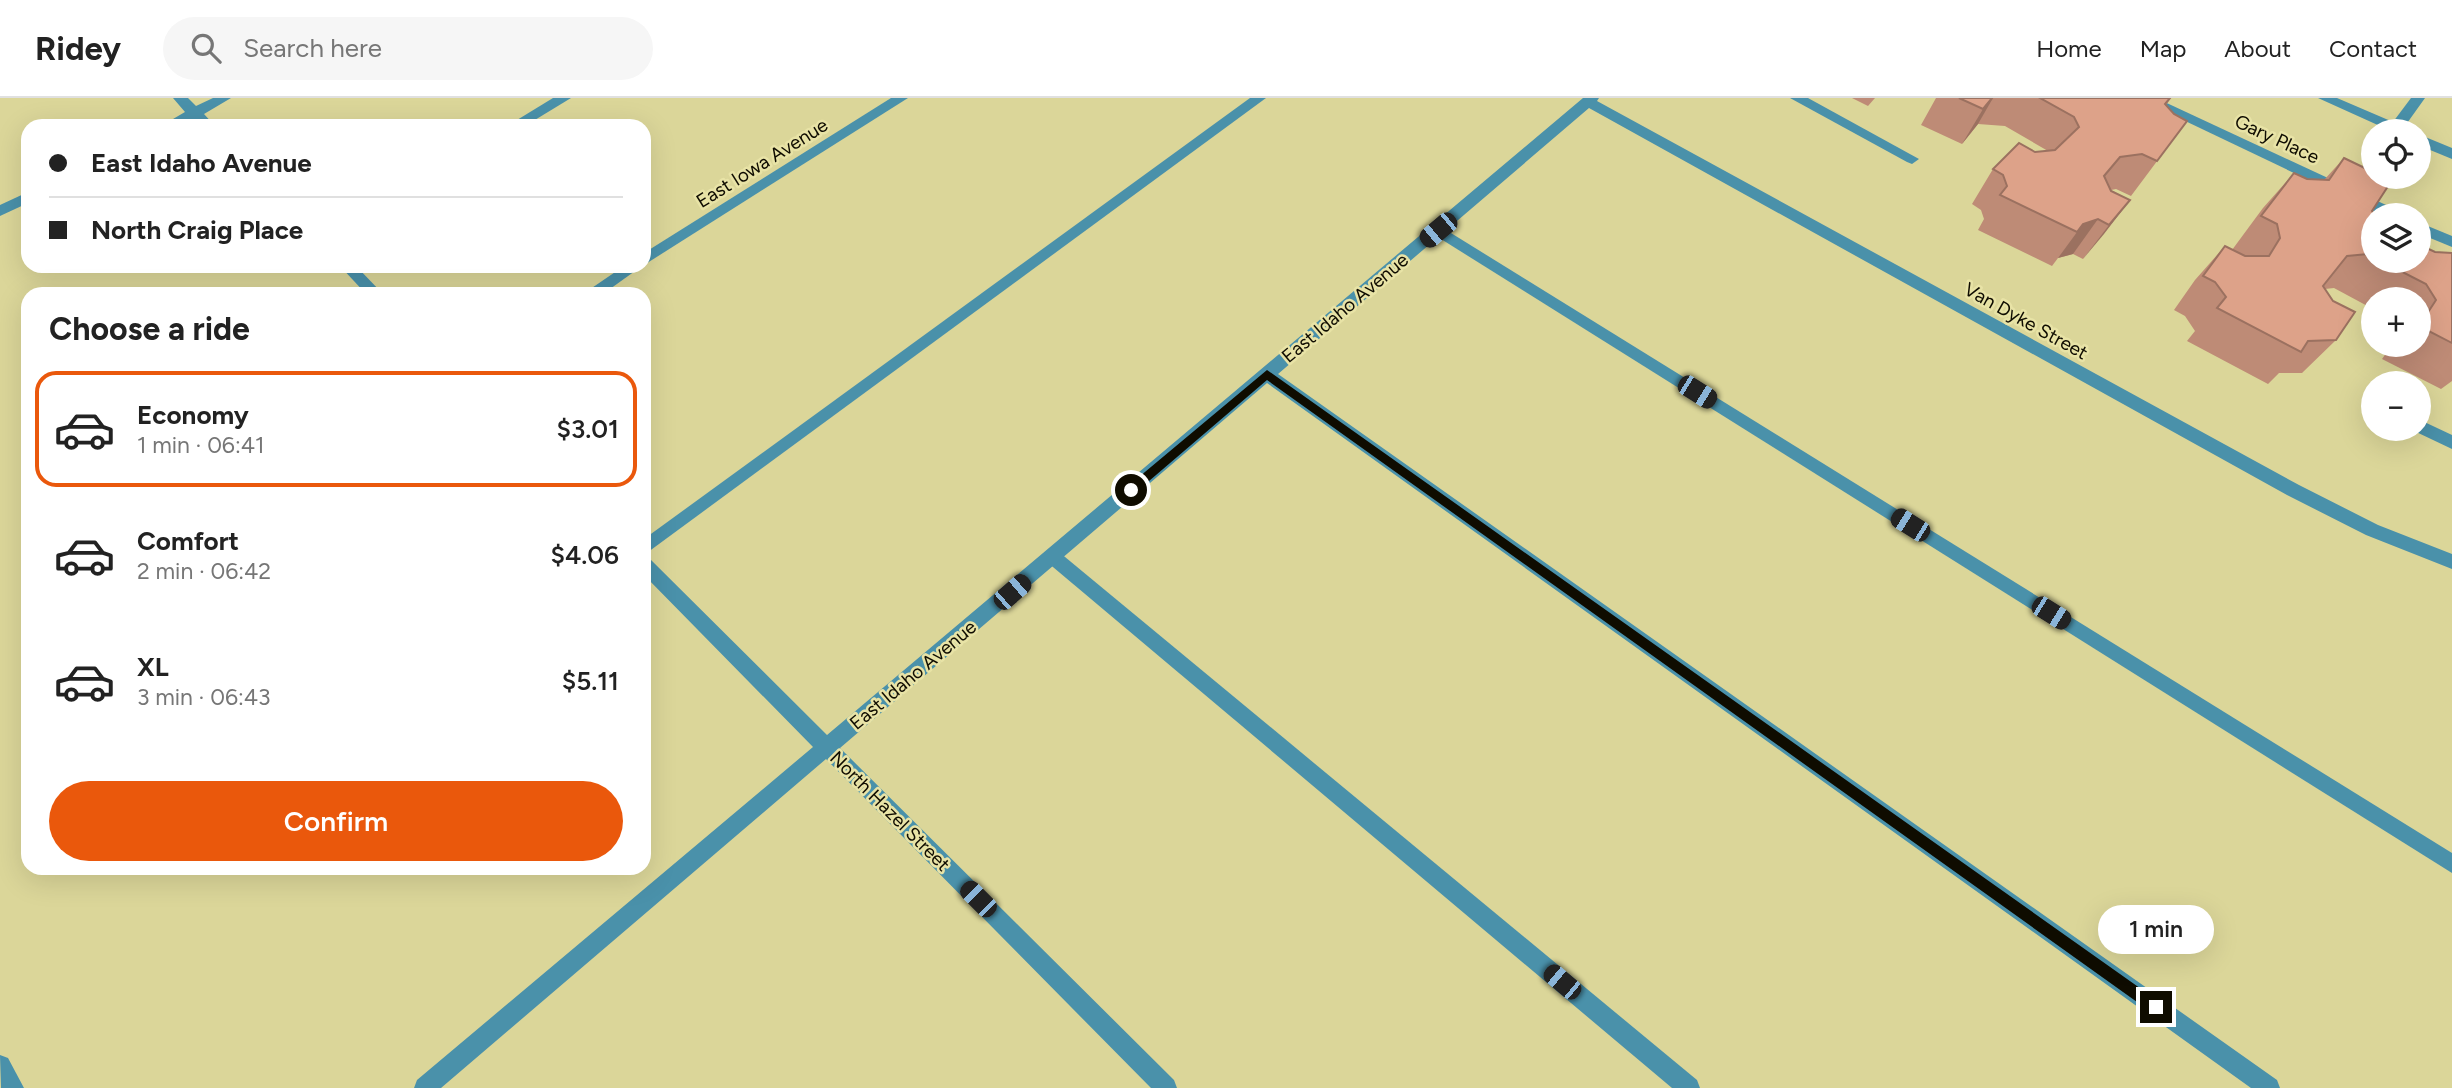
<!DOCTYPE html>
<html lang="en">
<head>
<meta charset="utf-8">
<style>
	body { margin:0; font-family:Figtree,sans-serif; background:#f6f6f6; color:#222; height:100vh; display:flex; flex-direction:column; font-size:26px; white-space:nowrap }
	* { box-sizing:border-box; margin:0 }
	p { font-size:23px; color:#767676 }
	.icon { flex:none; width:38px; height:38px; fill:none; stroke:currentColor; stroke-width:2; stroke-linecap:round; stroke-linejoin:round }
	.map { position:relative; flex:1; overflow:hidden }
	.panel { position:absolute; left:21px; top:189px; width:630px; height:588px; display:flex; flex-direction:column; background:#fff; border-radius:21px; box-shadow:0 7px 28px #0002 }
	.panel>* { flex:none }
	.top-card { position:absolute; left:21px; top:21px; width:630px; height:154px; border-radius:21px; box-shadow:0 7px 28px #0002; display:grid; align-content:center; height:154px; padding:0 28px; background:#fff }
	.fabs { position:absolute; left:2361px; top:21px; display:grid; gap:14px }
	.fabs a { display:grid; place-items:center; width:70px; height:70px; border-radius:50%; background:#fff; box-shadow:0 7px 28px #0002; font-size:35px }
	.end { position:absolute; width:32px; height:32px; margin:-16px; border:9px solid #0f0c00; background:#fff; box-shadow:0 0 0 4px #fff }
	.from { border-radius:50% }
	.bubble { position:absolute; height:49px; border-radius:24px; background:#fff; box-shadow:0 7px 28px #0002; font-size:23px; font-weight:600; line-height:49px; text-align:center }
	.car { position:absolute; width:21px; height:42px; margin:-21px -10px; border-radius:9px; box-shadow:0 0 5px 2px #0007; background:linear-gradient(#222 24%,#8ab4d8 0 40%,#222 0 76%,#8ab4d8 0 86%,#222 0) }
	.top-card b { display:flex; align-items:center; gap:24px; height:66px; font-size:26px }
	.top-card b+b { border-top:2px solid #e0e0e0 }
	.top-card i { width:18px; height:18px; background:#222 }
	ul { padding:0; list-style:none }
	li { display:flex; align-items:center; gap:21px; height:116px; margin:0 14px 10px; padding:0 14px; border:4px solid transparent; border-radius:21px }
	li div { flex:1 }
	li b { display:block; font-size:26px }
	li em { font-style:normal; font-weight:600 }
	li.current { border-color:#ea580c }
	li>.icon { width:63px; height:63px; stroke-width:1.5 }
	h2 { padding:0 28px; font-size:32px; line-height:84px }
	.cta { display:flex; gap:14px; margin-top:auto; padding:14px 28px }
	.cta a { flex:1; height:80px; border-radius:42px; background:#ea580c; color:#fff; font-size:28px; font-weight:600; line-height:80px; text-align:center }
	header { display:flex; align-items:center; gap:42px; box-sizing:border-box; height:98px; padding:0 35px; background:#fff; border-bottom:2px solid #e0e0e0 }
	header strong { font-size:33px }
	nav { display:flex; gap:38px; margin-inline-start:auto; font-size:24px }
	.search { width:490px; height:63px; background:#f6f6f6; display:flex; align-items:center; gap:18px; box-sizing:border-box; padding:0 24px; border-radius:38px; color:#767676; font-size:26px }
	.map>svg:first-child { display:block }
</style>
</head>
<body>
<header>
<strong>Ridey</strong>
<div class="search"><svg class="icon" aria-label="search" viewBox="0 0 24 24"><circle cx="10" cy="10" r="6"/><path d="M15 15l6 6"/></svg>Search here</div>
<nav><a>Home</a><a>Map</a><a>About</a><a>Contact</a></nav>
</header>
<div class="map">
<svg width="2452" height="990" viewBox="0 0 2452 990">
	<rect width="100%" height="100%" fill="#dbd699"/>
	<g fill="none" stroke-linecap="round" stroke-linejoin="round">
		<g fill="#4a91aa" fill-rule="evenodd">
			<path d="M553,0H571L525,28H507Z"/>
			<path d="M1250,0H1266L644,457V441Z"/>
			<path d="M1790,0H1808L1919,61L1912,66L1907,64Z"/>
			<path d="M2318,0H2337L2393,24L2411,0H2425L2405,28L2410,33H2391Z"/>
			<path d="M2418,36L2452,50V61L2418,47Z"/>
			<path d="M1438,127L2452,755V775L1433,136L1431,132L1433,128Z"/>
			<path d="M2418,321L2452,337V351L2412,332L2418,331Z"/>
			<path d="M1053,452L1059,454L1697,982L1700,990H1672L1047,464L1044,459L1047,454Z"/>
		</g>
		<g fill="#4a91aa" fill-rule="evenodd">
			<path d="M173,0H188L196,8L213,0H231L204,16L215,28H200L193,21L179,28H161L185,14Z"/>
			<path d="M891,0H908L644,167V155Z"/>
			<path d="M1583,0H1599L1597,3L2299,387L2378,427L2452,456V471L2366,437L2287,397L1589,10L1278,276L2277,982L2280,990H2251L1267,285L840,650L1174,982L1177,990H1151L826,661L441,990H414L417,982L813,649L644,477V459L650,461L827,637Z"/>
			<path d="M2137,0H2156L2399,113L2401,117H2382Z"/>
			<path d="M28,94V105L0,118V107Z"/>
			<path d="M2418,124L2452,138V149L2418,135Z"/>
			<path d="M340,168H356L383,196H366Z"/>
			<path d="M624,168H642L603,196H583Z"/>
			<path d="M0,957L8,960L24,990H1Z"/>
		</g>
	</g>
	<g fill="#be8b76">
		<path d="M1852,0H1875L1868,8Z"/>
		<path d="M1936,0H2171L2166,7L2174,16L2187,23L2131,98L2116,91L2111,92L2130,102L2083,161L2073,156L2058,160L2052,168L1978,132L1984,121L1981,112L1972,106L1993,71L2035,54L2048,53L2005,28L1978,26L1962,46L1921,27Z"/>
		<path d="M2344,60L2373,117V163H2418L2435,154L2451,155L2452,154V283L2441,291L2382,261L2392,247H2418V201H2373V211L2334,190L2325,191L2336,242L2302,275H2279L2268,286L2187,243L2195,233L2185,218L2174,212L2195,182L2225,148L2232,152L2263,110L2294,75L2307,81L2324,82Z"/>
	</g>
	<g fill="#9b7160">
		<path d="M1992,0H1993L1978,26L1962,46L1983,11Z"/>
		<path d="M2130,102L2104,136L2083,161L2109,127Z"/>
		<path d="M2098,121L2073,156L2058,160L2083,126Z"/>
	</g>
	<g fill="#dda289" stroke="#9b7160" stroke-width="2">
		<path d="M1959,0H1992L1983,11Z"/>
		<path d="M2040,0H2170L2165,6L2174,16L2187,23L2157,63L2142,56L2120,59L2104,78L2111,93L2130,102L2109,127L2098,121L2083,126L2077,134L2000,97L2007,88L2003,77L1993,71L2019,45L2035,54L2055,52L2079,29L2074,19Z"/>
		<path d="M2344,60L2373,74V79H2384L2392,82L2372,113L2375,117H2373V159L2368,156L2347,158L2323,188L2333,203L2355,214L2336,242L2308,243L2301,254L2217,210L2226,199L2215,184L2203,178L2225,148L2245,158H2269L2280,140L2277,126L2261,118L2294,75L2307,81L2329,82Z"/>
		<path d="M2418,146L2435,154L2452,155V245L2419,228L2436,202L2426,186L2381,163H2418Z"/>
	</g>
	<path fill="#0f0c00" d="M1267,272L2161,905V914H2151L1267,282L1135,395H1127V389Z"/>
	<g text-anchor="middle" dominant-baseline="central" stroke-width="5" stroke-linejoin="round" paint-order="stroke">
		<g font-size="19" fill="#0f0c00" stroke="#e8e3a6">
			<text transform="translate(2277 41) rotate(25)">Gary Place</text>
			<text transform="translate(762 65) rotate(-32)">East Iowa Avenue</text>
			<text transform="translate(1345 210) rotate(-40)">East Idaho Avenue</text>
			<text transform="translate(2026 223) rotate(29)">Van Dyke Street</text>
			<text transform="translate(913 577) rotate(-40)">East Idaho Avenue</text>
			<text transform="translate(890 713) rotate(45)">North Hazel Street</text>
		</g>
	</g>
</svg>
<div class="fabs">
<a><svg class="icon" aria-label="locate" viewBox="0 0 24 24"><circle cx="12" cy="12" r="6"/><path d="M12 2v4M12 18v4M2 12h4M18 12h4"/></svg></a>
<a><svg class="icon" aria-label="layers" viewBox="0 0 24 24"><path d="M12 4l9 5-9 5-9-5zM3 14l9 5 9-5"/></svg></a>
<a>+</a>
<a>−</a>
</div>
<i class="end from" style="left:1131px;top:392px"></i>
<i class="end" style="left:2156px;top:909px"></i>
<div class="bubble" style="left:2098px;top:807px;width:116px">1 min</div>
<i class="car" style="left:1438px;top:132px;rotate:230deg"></i>
<i class="car" style="left:1697px;top:294px;rotate:122deg"></i>
<i class="car" style="left:1910px;top:427px;rotate:302deg"></i>
<i class="car" style="left:1012px;top:494px;rotate:49deg"></i>
<i class="car" style="left:2051px;top:515px;rotate:122deg"></i>
<i class="car" style="left:978px;top:801px;rotate:315deg"></i>
<i class="car" style="left:1562px;top:884px;rotate:310deg"></i>
<div class="top-card">
<b><i class="from"></i>East Idaho Avenue</b>
<b><i></i>North Craig Place</b>
</div>
<section class="panel">
<h2>Choose a ride</h2>
<ul>
<li class="current"><svg class="icon" aria-label="car" viewBox="0 0 24 24"><path d="M5 17H2v-5l4-1 3-4h7l3 4 3 1v5h-3M9 17h6M6 11h13"/><circle cx="7" cy="17" r="2"/><circle cx="17" cy="17" r="2"/></svg><div><b>Economy</b><p>1 min · 06:41</p></div><em>$3.01</em></li>
<li><svg class="icon" aria-label="car" viewBox="0 0 24 24"><path d="M5 17H2v-5l4-1 3-4h7l3 4 3 1v5h-3M9 17h6M6 11h13"/><circle cx="7" cy="17" r="2"/><circle cx="17" cy="17" r="2"/></svg><div><b>Comfort</b><p>2 min · 06:42</p></div><em>$4.06</em></li>
<li><svg class="icon" aria-label="car" viewBox="0 0 24 24"><path d="M5 17H2v-5l4-1 3-4h7l3 4 3 1v5h-3M9 17h6M6 11h13"/><circle cx="7" cy="17" r="2"/><circle cx="17" cy="17" r="2"/></svg><div><b>XL</b><p>3 min · 06:43</p></div><em>$5.11</em></li>
</ul>
<div class="cta"><a>Confirm</a></div>
</section>
</div>
</body>
</html>
